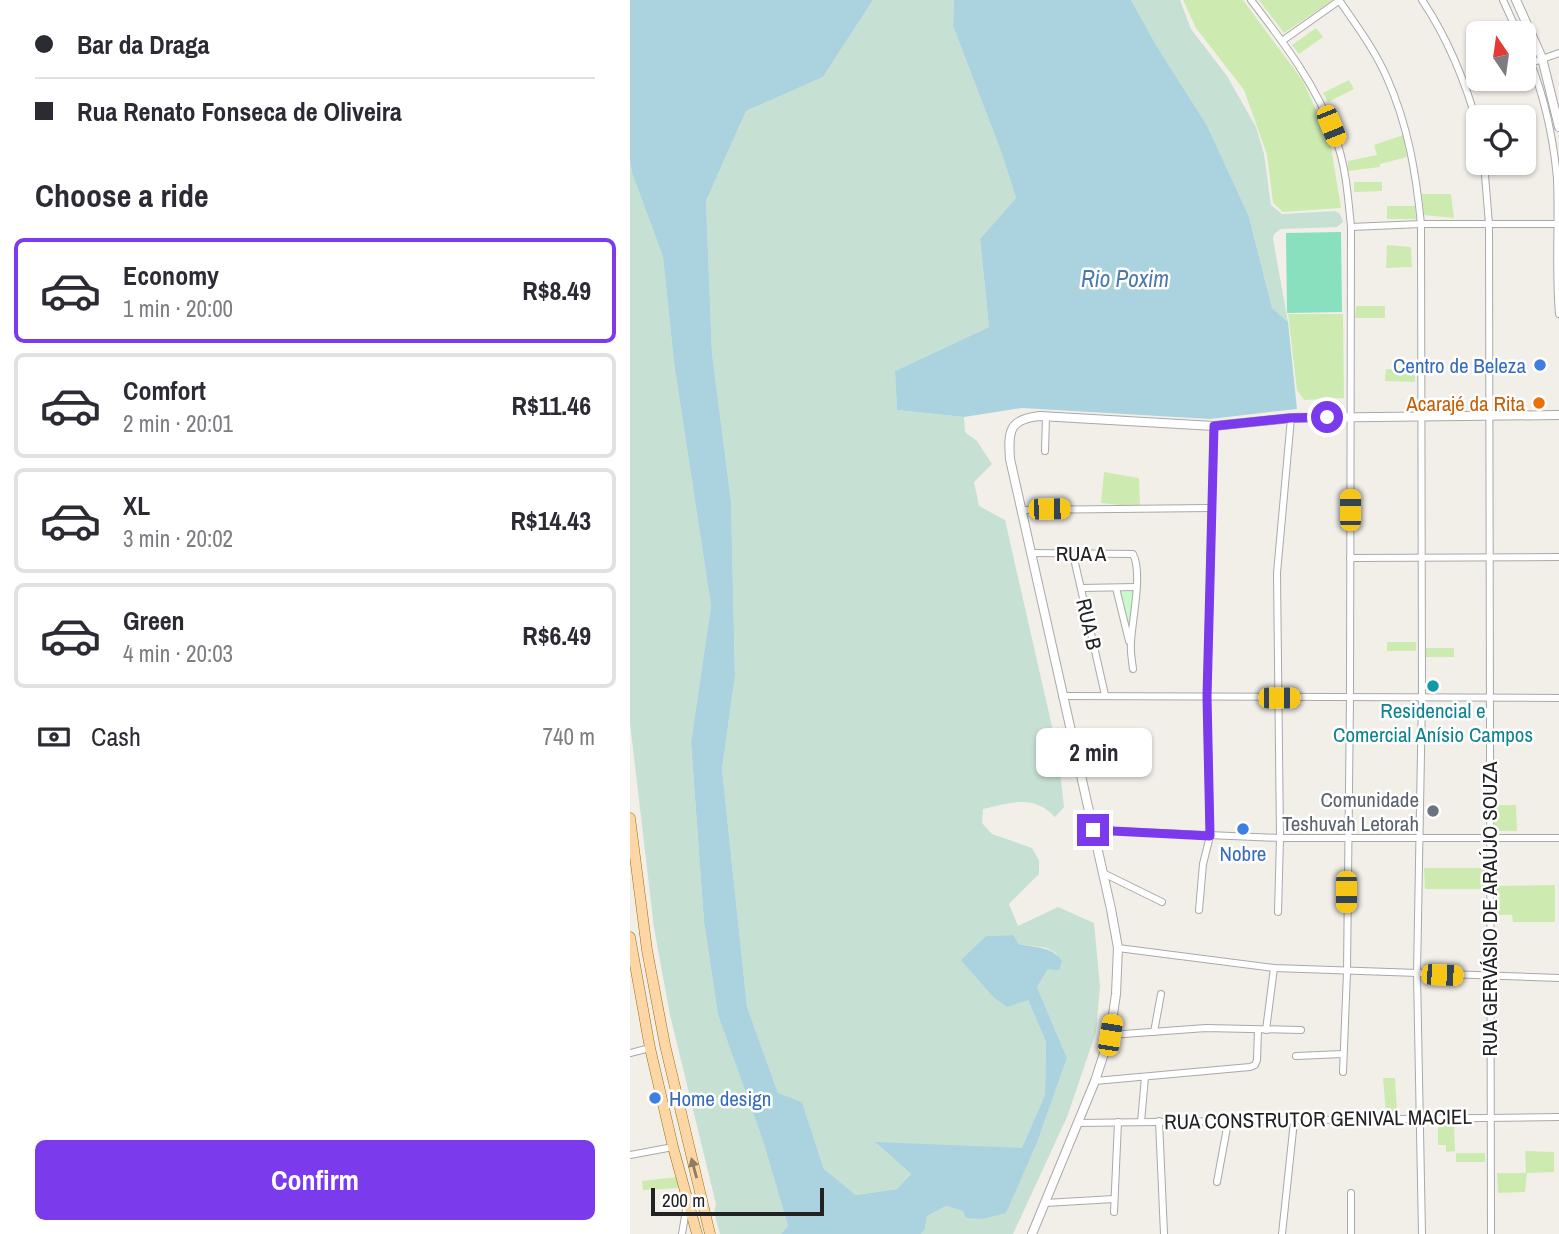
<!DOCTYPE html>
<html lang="en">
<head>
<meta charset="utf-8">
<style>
	body { margin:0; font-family:"Archivo Narrow",sans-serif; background:#f7f7f7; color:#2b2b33; height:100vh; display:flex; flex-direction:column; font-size:26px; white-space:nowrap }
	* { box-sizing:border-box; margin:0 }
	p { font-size:23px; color:#7c7c81 }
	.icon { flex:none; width:38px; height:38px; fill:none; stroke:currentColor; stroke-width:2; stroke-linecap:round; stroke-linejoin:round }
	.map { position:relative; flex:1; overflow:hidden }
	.drawer { display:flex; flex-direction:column; background:#fff; width:630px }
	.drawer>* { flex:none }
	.banner { display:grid; align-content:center; height:154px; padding:0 35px; background:#fff }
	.needle { width:46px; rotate:347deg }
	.tools { position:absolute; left:836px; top:21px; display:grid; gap:14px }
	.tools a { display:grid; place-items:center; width:70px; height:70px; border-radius:10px; background:#fff; box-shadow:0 2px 5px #0004; font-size:35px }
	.scale { position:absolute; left:21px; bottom:18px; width:173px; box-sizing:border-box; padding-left:7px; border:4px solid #222; border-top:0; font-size:19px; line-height:24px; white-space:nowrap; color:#222; -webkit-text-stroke:5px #fff; paint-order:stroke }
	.end { position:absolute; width:32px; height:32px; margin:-16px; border:9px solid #7c3aed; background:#fff; box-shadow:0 0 0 4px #fff }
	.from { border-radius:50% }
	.bubble { position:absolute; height:49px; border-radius:10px; background:#fff; box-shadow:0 2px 5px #0004; font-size:23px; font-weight:700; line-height:49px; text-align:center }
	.car { position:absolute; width:21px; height:42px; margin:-21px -10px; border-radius:9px; box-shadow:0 0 5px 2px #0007; background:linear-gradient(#f5c518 24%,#345 0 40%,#f5c518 0 76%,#345 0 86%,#f5c518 0) }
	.banner b { display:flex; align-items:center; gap:24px; height:66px; font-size:26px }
	.banner b+b { border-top:2px solid #e1e1e2 }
	.banner i { width:18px; height:18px; background:#2b2b33 }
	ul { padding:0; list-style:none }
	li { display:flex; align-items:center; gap:21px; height:105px; margin:0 14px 10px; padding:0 21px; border:4px solid #e1e1e2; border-radius:10px }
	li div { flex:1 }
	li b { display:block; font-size:26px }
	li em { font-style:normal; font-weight:700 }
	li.current { border-color:#7c3aed }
	li>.icon { width:63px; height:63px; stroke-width:1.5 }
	h2 { padding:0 35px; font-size:32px; line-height:84px }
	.pay { display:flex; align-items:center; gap:18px; height:77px; padding:0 35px; font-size:26px }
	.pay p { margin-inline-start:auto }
	.action { display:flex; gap:14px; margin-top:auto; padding:14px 35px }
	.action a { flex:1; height:80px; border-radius:10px; background:#7c3aed; color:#fff; font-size:28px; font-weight:700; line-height:80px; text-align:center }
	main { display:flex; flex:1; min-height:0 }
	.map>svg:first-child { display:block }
</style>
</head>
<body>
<main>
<section class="drawer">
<div class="banner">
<b><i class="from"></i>Bar da Draga</b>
<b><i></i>Rua Renato Fonseca de Oliveira</b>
</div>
<h2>Choose a ride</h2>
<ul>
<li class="current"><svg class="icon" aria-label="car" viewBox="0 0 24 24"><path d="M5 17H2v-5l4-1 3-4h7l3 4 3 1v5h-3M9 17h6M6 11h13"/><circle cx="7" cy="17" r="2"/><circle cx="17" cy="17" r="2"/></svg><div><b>Economy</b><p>1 min · 20:00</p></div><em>R$8.49</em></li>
<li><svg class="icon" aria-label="car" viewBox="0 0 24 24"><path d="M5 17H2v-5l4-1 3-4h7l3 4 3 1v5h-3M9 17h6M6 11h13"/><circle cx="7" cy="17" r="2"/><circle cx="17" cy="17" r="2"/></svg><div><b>Comfort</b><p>2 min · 20:01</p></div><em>R$11.46</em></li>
<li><svg class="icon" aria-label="car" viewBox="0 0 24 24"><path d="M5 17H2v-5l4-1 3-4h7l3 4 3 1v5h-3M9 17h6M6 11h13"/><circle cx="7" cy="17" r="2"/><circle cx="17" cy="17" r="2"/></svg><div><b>XL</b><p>3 min · 20:02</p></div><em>R$14.43</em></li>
<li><svg class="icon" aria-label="car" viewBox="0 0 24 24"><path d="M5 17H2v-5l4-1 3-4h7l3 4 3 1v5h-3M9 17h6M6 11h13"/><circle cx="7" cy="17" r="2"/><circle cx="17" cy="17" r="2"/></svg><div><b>Green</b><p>4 min · 20:03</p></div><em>R$6.49</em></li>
</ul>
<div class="pay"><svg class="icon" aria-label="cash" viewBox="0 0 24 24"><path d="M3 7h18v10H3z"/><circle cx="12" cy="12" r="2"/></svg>Cash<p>740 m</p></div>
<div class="action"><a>Confirm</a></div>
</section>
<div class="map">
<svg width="929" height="1234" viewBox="0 0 929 1234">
	<rect width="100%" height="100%" fill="#f2efe9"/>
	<g fill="#cdebb0">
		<path d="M553,0H613L673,81L700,141L711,208L653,212L643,203L637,155L614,90L566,28Z"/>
		<path d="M629,0H703L654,33Z"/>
		<path d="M686,28L693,37L669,54L662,45Z"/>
		<path d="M719,80L724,89L698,102L693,93Z"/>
		<path d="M773,135L777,157L750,164V167L718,171V161L747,155L744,145Z"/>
		<path d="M724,182H752V191L724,192Z"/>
		<path d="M792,194H821L824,218L794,215Z"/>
		<path d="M757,206H785L786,219H757Z"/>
		<path d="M757,245L781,247L782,267L756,268Z"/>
		<path d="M726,306H755V318H725Z"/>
		<path d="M713,314L714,398L674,400L667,390L658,314Z"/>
		<path d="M756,369L785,370V382L755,381Z"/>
		<path d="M474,472L509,478L510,507L471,503Z"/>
		<rect x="757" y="642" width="29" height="9"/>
		<path d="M796,648H824V657H795Z"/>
		<path d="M864,805H886L887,831H864Z"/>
		<path d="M794,868H855L854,889H795Z"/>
		<path d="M925,885V922H883L882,915H865V886Z"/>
		<path d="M753,1078H765L767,1112L756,1113Z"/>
		<path d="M824,1123L825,1151L816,1152V1145H808V1124Z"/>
		<path d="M895,1151L924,1152V1172L897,1173L895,1192L868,1193L867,1173H896Z"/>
		<rect x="826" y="1153" width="29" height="9"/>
		<path d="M46,1177L49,1188L13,1190L12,1181Z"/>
	</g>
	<g fill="#c6e0d4">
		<path d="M243,0H324L323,26L372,154L386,198L350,239L359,327L265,371L267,410L334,417L335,432L347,441L362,464L344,482L349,506L375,520L428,753L434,807L425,817C403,794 380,803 353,809L352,823L362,834L402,848L409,860V874L379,904L388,926L428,907L464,923L470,986L466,1032L437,1117L383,1234H291L295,1229L297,1216L316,1206L333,1211L376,1212L407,1143L437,1058L407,987L427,954L417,948L389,944L383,935L356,936L332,960L363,997L398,1000L416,1042L415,1095L392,1149L246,1143L281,1174L267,1189L226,1195L194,1169L172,1102L148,1093L117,1007L92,769L105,676L101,501L82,353L76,201L116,111L193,77Z"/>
		<path d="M501,0H550L561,29L597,76L626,127L634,154L641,205L652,214L705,211L710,214L713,222L707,227L651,229L644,234L643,239L658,322L642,308L619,217Z"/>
		<path d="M0,161L2,173L33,257L44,363L81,606L61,742L74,922L88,1015L133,1141L158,1226L151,1234H90L84,1212L86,1204L40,1015L24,928L0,723Z"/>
	</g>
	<path fill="#c8facc" d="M503,591L499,630L490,592Z"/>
	<path fill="#88e0be" d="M711,232L712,312L657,313L656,233Z"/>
	<g fill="#aad3df">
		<path d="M0,0H243L193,77L116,111L76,201L82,353L101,501L105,676L92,769L117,1007L148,1093L172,1102L194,1169L226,1195L267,1189L281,1174L245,1142L392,1148L415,1095L416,1042L398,1000L377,1007L363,997L331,960L356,936L383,935L389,944C406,948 422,946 432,961L429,970L418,969L407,987L437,1058L407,1143L376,1213L352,1219L336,1218L333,1211L316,1206L297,1216L295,1229L291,1234H151L158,1226L133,1141L88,1015L74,922L61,742L81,606L44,363L33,257L2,173L0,161Z"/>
		<path d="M324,0H501L527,47L577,126L619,217L642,308L658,322L667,409L580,419L392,408L334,417L267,410L265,371L359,327L350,239L386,198L372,154L323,26Z"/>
	</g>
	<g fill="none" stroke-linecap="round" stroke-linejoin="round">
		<defs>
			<g id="minor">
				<path d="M621,0C654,43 687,86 705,137C716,165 718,197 721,227L720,698L717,972L713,1072"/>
				<path d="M709,0C726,25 745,50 757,78C778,125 786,173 791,224L792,697L787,974L792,1234"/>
				<path d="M792,0C819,40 836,83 849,130"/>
				<path d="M873,0L888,33"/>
				<path d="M652,41L710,0"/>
				<path d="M894,47C912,87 923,135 927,178C929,223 925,269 929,314"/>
				<path d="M901,63L929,53"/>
				<path d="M854,163L859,224L861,1234"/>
				<path d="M721,227L791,224H929"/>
				<path d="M415,451L416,417"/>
				<path d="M392,510L581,508"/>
				<path d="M402,553L503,554C513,573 502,619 501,642C500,651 502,660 503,669"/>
				<path d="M443,554L475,695"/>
				<path d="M720,558L929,557"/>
				<path d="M451,588L506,587"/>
				<path d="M486,588L499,641"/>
				<path d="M432,696L929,698"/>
				<path d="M463,830L650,838H929"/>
				<path d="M473,873L532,902"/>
				<path d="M569,910L573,864L580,836L577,697L584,426"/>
				<path d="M648,912L650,838L647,573L661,418"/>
				<path d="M488,948L644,968L929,978"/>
				<path d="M636,1030L644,968"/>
				<path d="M524,1032L531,994"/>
				<path d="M480,1035L576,1028L671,1030"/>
				<path d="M0,1053L20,1048"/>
				<path d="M666,1056L713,1054"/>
				<path d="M465,1081L620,1067L625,1065L627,1060L628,1030"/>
				<path d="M529,1121L534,1234"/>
				<path d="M511,1122L515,1077"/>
				<path d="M448,1123L929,1117"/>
				<path d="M0,1155L43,1147"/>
				<path d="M587,1182L598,1122"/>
				<path d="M415,1203L484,1199"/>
				<path d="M484,1212L488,1122"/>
				<path d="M52,1234L57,1204"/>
				<path d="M652,1234L664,1121"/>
				<path d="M721,1234V1193"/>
			</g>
			<g id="tertiary">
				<path d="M886,0L912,58L929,127"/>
				<path d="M402,1234L465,1081L480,1035L486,994L488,948L481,909L380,459C378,431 379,419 410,416L584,426L661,418L929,415"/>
			</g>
			<g id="primary">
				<path d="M0,818L17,950L35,1045L80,1234"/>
				<path d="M0,937L20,1048L43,1147L67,1234"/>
			</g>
		</defs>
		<use href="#minor" stroke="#a9a9a9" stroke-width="8"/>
		<use href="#tertiary" stroke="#a9a9a9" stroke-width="10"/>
		<use href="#primary" stroke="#a06b00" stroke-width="11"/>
		<use href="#minor" stroke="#fff" stroke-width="6"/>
		<use href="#tertiary" stroke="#fff" stroke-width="8"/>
		<use href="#primary" stroke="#fcd6a4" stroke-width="10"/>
	</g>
	<defs><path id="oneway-solid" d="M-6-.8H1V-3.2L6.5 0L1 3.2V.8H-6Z" transform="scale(1.75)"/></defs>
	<use fill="#8f7c63" href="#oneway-solid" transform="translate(64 1168) rotate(-105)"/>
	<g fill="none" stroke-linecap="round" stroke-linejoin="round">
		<path stroke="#7c3aed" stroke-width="9" d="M463,830L580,836L577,697L584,426L660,418L697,417"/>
	</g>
	<g fill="#3f7fe0" stroke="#fff" stroke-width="2.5">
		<circle cx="910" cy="365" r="7"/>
		<circle cx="613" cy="829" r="7"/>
		<circle cx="25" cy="1098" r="7"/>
	</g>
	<circle fill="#e8710a" stroke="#fff" stroke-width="2.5" cx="909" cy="403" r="7"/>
	<circle fill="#0f9aa8" stroke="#fff" stroke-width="2.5" cx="803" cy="686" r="7"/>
	<circle fill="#6b7280" stroke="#fff" stroke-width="2.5" cx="803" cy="811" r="7"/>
	<g text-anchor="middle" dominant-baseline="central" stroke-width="5" stroke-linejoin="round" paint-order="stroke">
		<g font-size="21" fill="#366cbe" stroke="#fff" text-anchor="end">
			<text x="896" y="365">Centro de Beleza</text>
			<text x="613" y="853" text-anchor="middle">Nobre</text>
			<text x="39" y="1098" text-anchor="start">Home design</text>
		</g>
		<g font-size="21" fill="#c56008" stroke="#fff" text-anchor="end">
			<text x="895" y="403">Acarajé da Rita</text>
		</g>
		<g font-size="21" fill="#222" stroke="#fff">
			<text x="451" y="553">RUA A</text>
			<text transform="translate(459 624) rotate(77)">RUA B</text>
			<text transform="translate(859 909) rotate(-90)">RUA GERVÁSIO DE ARAÚJO SOUZA</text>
			<text transform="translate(688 1119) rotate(-1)">RUA CONSTRUTOR GENIVAL MACIEL</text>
		</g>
		<g font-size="21" fill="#0d838f" stroke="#fff">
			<text x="803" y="710">Residencial e<tspan x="803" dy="24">Comercial Anísio Campos</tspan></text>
		</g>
		<g font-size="21" fill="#5b616d" stroke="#fff" text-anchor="end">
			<text x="789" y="799">Comunidade<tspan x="789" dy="24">Teshuvah Letorah</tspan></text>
		</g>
		<g font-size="23" font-style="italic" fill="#4a7aab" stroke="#fff">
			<text x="495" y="278">Rio Poxim</text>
		</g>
	</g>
</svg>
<div class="tools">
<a><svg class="needle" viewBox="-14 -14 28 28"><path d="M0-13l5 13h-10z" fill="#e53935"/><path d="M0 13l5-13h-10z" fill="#7c7c81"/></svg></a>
<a><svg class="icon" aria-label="locate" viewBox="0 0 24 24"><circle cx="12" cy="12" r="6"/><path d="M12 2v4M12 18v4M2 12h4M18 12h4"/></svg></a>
</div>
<div class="scale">200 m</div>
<i class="end from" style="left:697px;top:417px"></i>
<i class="end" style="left:463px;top:830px"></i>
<div class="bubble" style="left:406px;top:728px;width:116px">2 min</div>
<i class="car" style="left:701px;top:126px;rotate:158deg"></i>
<i class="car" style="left:419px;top:509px;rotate:89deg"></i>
<i class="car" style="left:720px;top:510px;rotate:0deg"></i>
<i class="car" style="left:649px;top:698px;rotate:90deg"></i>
<i class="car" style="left:716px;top:892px;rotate:180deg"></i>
<i class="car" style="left:812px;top:975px;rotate:92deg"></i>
<i class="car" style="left:480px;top:1035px;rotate:9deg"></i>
</div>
</main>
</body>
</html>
